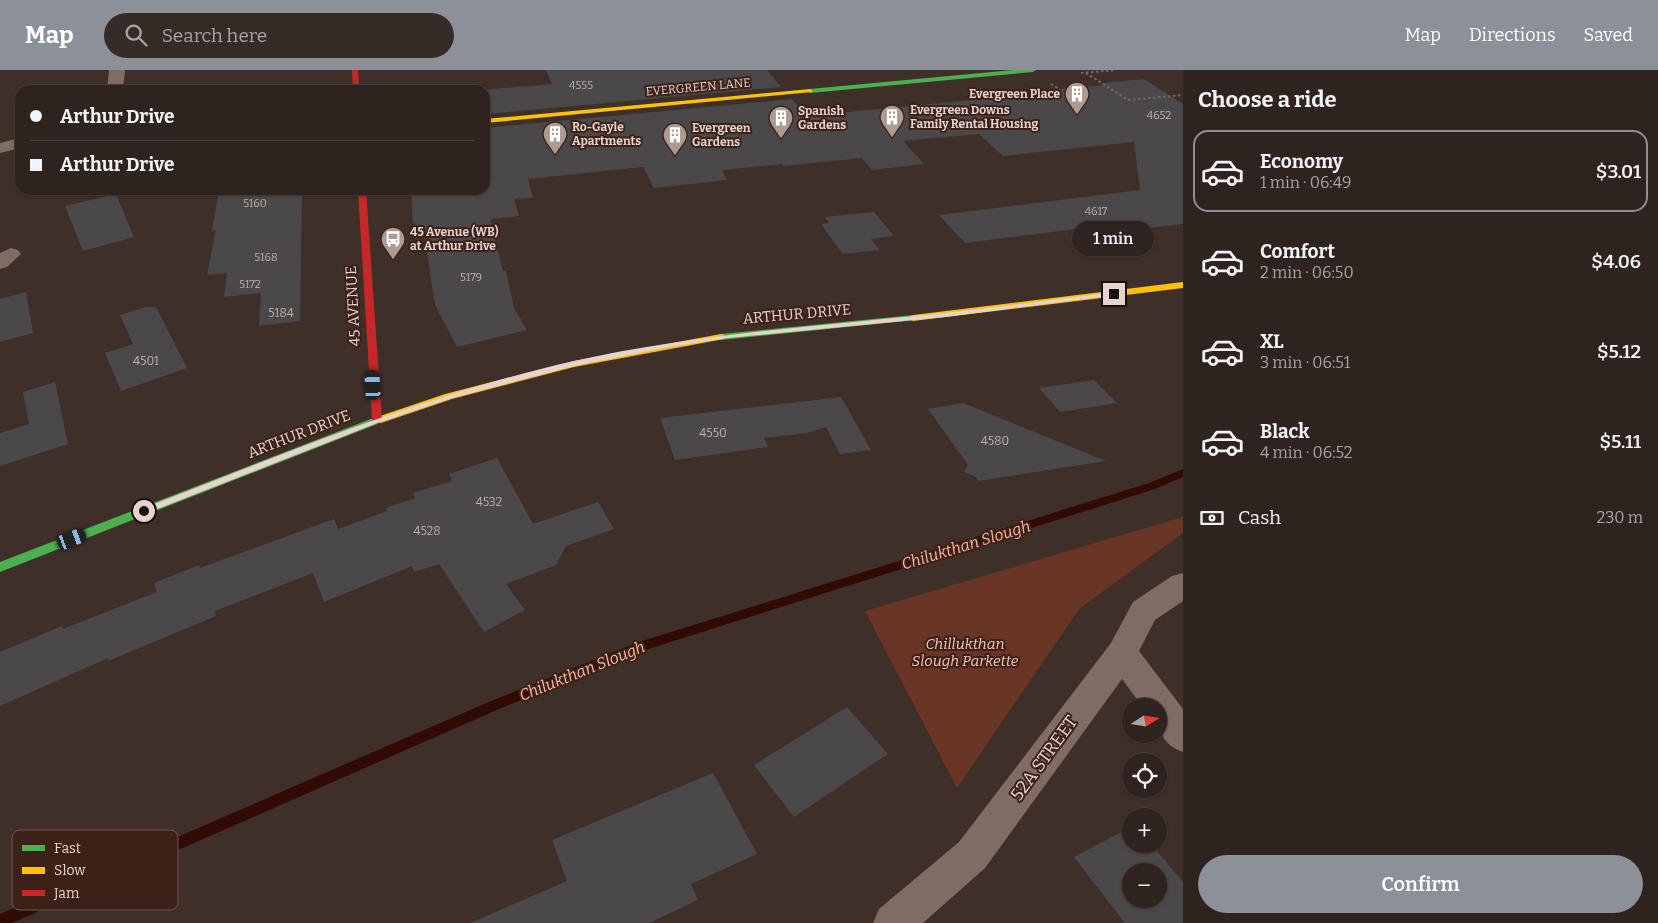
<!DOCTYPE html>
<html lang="en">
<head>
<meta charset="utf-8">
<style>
	body { margin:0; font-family:Bitter,serif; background:#372b28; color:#f1f3f6; height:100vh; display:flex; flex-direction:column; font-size:19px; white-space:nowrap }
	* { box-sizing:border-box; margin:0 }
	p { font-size:16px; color:#a7a4a4 }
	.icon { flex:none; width:28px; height:28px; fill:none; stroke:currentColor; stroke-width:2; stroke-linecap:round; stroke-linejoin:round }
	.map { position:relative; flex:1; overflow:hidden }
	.side { display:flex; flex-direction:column; background:#2f231f; width:475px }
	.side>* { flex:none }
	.top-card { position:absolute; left:15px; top:15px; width:475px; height:110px; border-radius:15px; box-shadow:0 1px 4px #0004,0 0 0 1px #4a403d; display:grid; align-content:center; height:110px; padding:0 15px; background:#2f231f }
	.needle { width:32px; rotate:78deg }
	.controls { position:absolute; left:1122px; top:628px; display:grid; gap:10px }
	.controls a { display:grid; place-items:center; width:45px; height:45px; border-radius:50%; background:#2f231f; box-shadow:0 1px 4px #0004,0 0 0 1px #4a403d; font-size:25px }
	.end { position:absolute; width:22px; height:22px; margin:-11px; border:6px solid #e6d3cc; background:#111; box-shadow:0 0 0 2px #111 }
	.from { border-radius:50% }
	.bubble { position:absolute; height:35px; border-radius:18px; background:#2f231f; box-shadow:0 1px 4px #0004,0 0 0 1px #4a403d; font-size:16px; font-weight:600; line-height:35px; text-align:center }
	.car { position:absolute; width:15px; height:30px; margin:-15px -8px; border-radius:6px; box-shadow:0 0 4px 1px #0007; background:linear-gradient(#222 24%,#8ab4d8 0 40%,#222 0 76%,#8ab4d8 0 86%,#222 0) }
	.top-card b { display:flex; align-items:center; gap:18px; height:48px; font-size:19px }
	.top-card b+b { border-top:1px solid #4a403d }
	.top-card i { width:12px; height:12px; background:#f1f3f6 }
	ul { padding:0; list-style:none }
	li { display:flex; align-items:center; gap:15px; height:82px; margin:0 10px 8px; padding:0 5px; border:2px solid transparent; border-radius:15px }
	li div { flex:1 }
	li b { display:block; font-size:19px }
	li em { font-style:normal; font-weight:600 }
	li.active { border-color:#8c9099 }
	li>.icon { width:45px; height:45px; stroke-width:1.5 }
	h2 { padding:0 15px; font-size:22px; line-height:60px }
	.pay { display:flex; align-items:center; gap:12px; height:55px; padding:0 15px; font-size:19px }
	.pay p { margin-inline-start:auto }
	.primary-button { display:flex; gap:10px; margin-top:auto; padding:10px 15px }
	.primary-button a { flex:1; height:58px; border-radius:30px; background:#8c9099; color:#fff; font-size:20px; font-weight:600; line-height:58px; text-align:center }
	header { display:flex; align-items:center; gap:30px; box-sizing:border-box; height:70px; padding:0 25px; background:#8c9099; color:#fff }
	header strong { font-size:24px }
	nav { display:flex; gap:28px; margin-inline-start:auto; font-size:18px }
	.search { width:350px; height:45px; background:#372b28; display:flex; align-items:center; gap:12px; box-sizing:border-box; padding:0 18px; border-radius:28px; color:#a7a4a4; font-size:19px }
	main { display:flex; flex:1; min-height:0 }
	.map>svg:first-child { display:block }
</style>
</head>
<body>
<header>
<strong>Map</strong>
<div class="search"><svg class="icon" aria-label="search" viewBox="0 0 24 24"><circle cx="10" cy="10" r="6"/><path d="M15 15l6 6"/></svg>Search here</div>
<nav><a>Map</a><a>Directions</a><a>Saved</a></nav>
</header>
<main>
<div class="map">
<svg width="1183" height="853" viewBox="0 0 1183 853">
	<rect width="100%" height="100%" fill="#3f2f29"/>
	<path fill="#693524" d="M1183,447V463L1079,539L957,718L865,541Z"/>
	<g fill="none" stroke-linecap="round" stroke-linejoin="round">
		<path fill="#320a04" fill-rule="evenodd" d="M1183,399V407L1155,419L645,580L499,639L12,853H0V844L491,631L639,572L1149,413Z"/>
	</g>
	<g fill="#4b4849" fill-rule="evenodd">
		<path d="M546,0H767L781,17L485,44V20H481L552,14Z"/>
		<path d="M1144,9L1183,34V154L1115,162L1109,160L1098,162L1092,157L965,173L939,145L1140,120L1134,72L1003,86L979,64L903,71L924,94L872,100L862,88L784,96L782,94L722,100L727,110L654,118L643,97L528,109L533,128L514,129L519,146L490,149L503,201H506L514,238L527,260L457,277L435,235L424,163L415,162V153L413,154L411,120H485V58L792,29L806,46L1014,26L1012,23L1106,15L1103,13Z"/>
		<path d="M219,120H302L300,251L259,256L261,223L224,227L227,203L207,205L216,160L212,161Z"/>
		<path d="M116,124L134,167L83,181L65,136Z"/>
		<path d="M874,142L894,166L871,169L880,180L843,184L821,154L829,153L825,147Z"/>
		<path d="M26,222L33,263L0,272V229Z"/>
		<path d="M146,237H156L187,298L121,321L105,283L133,274L120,245Z"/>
		<path d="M1094,310L1117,333L1060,342L1039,318Z"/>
		<path d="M55,312L68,374L0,396V363L29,354L23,322Z"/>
		<path d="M841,327L871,380L840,384L826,357L807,363L764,368L768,377L675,390L660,348Z"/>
		<path d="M963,333L1106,391L978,411L976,407L964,402L968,395L928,339Z"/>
		<path d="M497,388L533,454L598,432L614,459L566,476L556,495L506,514L525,540L484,562L439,494L414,502L412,496L324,532L313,503L215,541L216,546L108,591V588L0,636V582L62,556L63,559L157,522L154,513L199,495L200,498L334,449L338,459L387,441L386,438L415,428L413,423L452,411L449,404Z"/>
		<path d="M847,637L888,684L794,747L754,695Z"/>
		<path d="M713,703L757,784L691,814L698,830L649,853H470L567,811L552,770Z"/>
		<path d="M1131,757V774H1151L1183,812V853H1125L1074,787ZM1131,801H1159V829H1131Z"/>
	</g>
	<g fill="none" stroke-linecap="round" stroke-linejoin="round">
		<g stroke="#786863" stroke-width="2" stroke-dasharray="2.5 2.5" stroke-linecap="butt">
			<path d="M1081,3L1116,0"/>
			<path d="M1086,3L1128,30L1183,25"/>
			<path d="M1051,14L1059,19"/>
		</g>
		<g fill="#806c65" fill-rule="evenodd">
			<path d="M109,0H125L123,20H107Z"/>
			<path d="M20,68V78L0,83V73Z"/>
			<path d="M11,178L18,180L21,184L7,197L0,199V183Z"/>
			<path d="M1183,503V531L1155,550L1139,581L1183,639V682C1159,673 1159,659 1159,636H1142L1122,609L985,798L923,853H873L879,839L959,772L1111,573L1133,532L1172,506Z"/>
		</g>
		<g fill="#4caf50" fill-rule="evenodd">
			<path d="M1013,0H1036L1033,2L810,23L807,21L810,19Z"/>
			<path d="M913,245L916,246V250L721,270L716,267L721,264Z"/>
			<path d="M381,345L385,347L386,349L385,351L0,502V492Z"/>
		</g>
		<g fill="#ffc107" fill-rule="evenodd">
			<path d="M810,19L812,20V22L485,53V49Z"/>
			<path d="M1183,212V218L913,251L908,248L913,245Z"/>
			<path d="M721,264L724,265V269L574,297L452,329L381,353L376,349L377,347L445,324L574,291Z"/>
		</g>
		<g fill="#c62828" fill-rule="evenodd">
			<path d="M352,0H358L359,20H353Z"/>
			<path d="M358,120H366L382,350L377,354L372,350Z"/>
		</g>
	</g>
	<path fill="#e6d3cc" d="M1114,222L1117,224L1116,225L945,247L728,268L669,277L574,296L452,328L380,352L147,443L144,444L140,441L141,439C283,384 424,325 574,291C696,264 820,256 944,243C1000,237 1057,229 1114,222Z"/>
	<defs>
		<symbol id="building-pin" viewBox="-11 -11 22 30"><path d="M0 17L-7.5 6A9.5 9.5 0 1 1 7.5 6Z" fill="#ac9a93" stroke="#3c2118"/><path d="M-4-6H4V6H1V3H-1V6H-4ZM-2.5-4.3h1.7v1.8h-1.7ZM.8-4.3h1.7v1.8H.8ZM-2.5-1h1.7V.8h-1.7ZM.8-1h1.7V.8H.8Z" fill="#fff"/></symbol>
		<symbol id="bus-pin" viewBox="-11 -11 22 30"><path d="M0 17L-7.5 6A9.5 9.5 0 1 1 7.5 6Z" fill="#ac9a93" stroke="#3c2118"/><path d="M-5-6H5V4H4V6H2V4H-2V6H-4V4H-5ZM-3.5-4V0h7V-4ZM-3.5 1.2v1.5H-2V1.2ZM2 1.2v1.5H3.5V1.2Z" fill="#fff"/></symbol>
	</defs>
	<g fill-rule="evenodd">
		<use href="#building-pin" x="1063" y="10" width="28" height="38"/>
		<use href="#building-pin" x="878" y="33" width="28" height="38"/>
		<use href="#building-pin" x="767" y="34" width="28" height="38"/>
		<use href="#building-pin" x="541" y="50" width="28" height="38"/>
		<use href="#building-pin" x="661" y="51" width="28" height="38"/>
		<use href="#bus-pin" x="379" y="155" width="28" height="38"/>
	</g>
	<g text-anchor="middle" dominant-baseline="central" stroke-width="4" stroke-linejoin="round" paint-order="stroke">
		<g font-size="11" fill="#bfb0ab">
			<text x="581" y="15">4555</text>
			<text x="1159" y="45">4652</text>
			<text x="255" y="133">5160</text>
			<text x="1096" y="141">4617</text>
			<text x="266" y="187">5168</text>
			<text x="471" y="207">5179</text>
			<text x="250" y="214">5172</text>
		</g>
		<g font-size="12" fill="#e6d3cc" stroke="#3c2118">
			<text transform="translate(698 17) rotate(-5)">EVERGREEN LANE</text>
		</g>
		<g font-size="12" font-weight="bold" fill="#e6d3cc" stroke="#3c2118" text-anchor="start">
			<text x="1060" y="24" text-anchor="end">Evergreen Place</text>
			<text x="910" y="40">Evergreen Downs<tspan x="910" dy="14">Family Rental Housing</tspan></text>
			<text x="798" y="41">Spanish<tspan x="798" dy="14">Gardens</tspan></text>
			<text x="572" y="57">Ro-Gayle<tspan x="572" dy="14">Apartments</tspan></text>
			<text x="692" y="58">Evergreen<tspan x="692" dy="14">Gardens</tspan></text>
			<text x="410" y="162">45 Avenue (WB)<tspan x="410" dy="14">at Arthur Drive</tspan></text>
		</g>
		<g font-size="12" fill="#bfb0ab">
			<text x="281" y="243">5184</text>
			<text x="146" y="291">4501</text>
			<text x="713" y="363">4550</text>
			<text x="995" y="371">4580</text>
			<text x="489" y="432">4532</text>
			<text x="427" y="461">4528</text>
		</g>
		<g font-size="15" fill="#e6d3cc" stroke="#3c2118">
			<text transform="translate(353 236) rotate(-93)">45 AVENUE</text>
			<text transform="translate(797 244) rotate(-5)">ARTHUR DRIVE</text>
			<text transform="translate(299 364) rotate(-21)">ARTHUR DRIVE</text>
		</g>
		<g font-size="15" font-style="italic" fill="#f8c6b6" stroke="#3c2118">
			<text x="965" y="574">Chillukthan<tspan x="965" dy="17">Slough Parkette</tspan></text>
		</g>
		<g font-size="16" font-style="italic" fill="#feb59d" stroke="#3c2118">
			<text transform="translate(966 475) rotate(-17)">Chilukthan Slough</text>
			<text transform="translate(582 601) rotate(-22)">Chilukthan Slough</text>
		</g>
		<g font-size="18" fill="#e6d3cc" stroke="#3c2118">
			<text transform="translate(1044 688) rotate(-54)">52A STREET</text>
		</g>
	</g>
	<rect x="12" y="760" width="166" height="80" rx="8" fill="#3c2118" stroke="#6f564e" stroke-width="1"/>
	<rect x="22" y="775" width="23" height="6" fill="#4caf50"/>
	<rect x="22" y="797" width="23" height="7" fill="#ffc107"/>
	<rect x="22" y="820" width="23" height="6" fill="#c62828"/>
	<g font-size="14" fill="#e6d3cc">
		<text x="54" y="783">Fast</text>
		<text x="54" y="805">Slow</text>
		<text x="54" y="828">Jam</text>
	</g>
</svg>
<div class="controls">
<a><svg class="needle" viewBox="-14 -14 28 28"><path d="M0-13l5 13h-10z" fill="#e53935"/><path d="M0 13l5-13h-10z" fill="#a7a4a4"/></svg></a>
<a><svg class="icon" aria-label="locate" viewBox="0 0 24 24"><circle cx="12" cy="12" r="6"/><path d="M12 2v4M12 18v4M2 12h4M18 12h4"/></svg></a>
<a>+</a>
<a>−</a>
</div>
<i class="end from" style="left:144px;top:441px"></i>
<i class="end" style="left:1114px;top:224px"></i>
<div class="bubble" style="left:1072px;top:151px;width:82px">1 min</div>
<i class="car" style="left:373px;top:315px;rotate:357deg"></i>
<i class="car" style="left:72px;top:469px;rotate:69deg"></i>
<div class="top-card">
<b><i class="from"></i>Arthur Drive</b>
<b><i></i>Arthur Drive</b>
</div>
</div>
<section class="side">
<h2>Choose a ride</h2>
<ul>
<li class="active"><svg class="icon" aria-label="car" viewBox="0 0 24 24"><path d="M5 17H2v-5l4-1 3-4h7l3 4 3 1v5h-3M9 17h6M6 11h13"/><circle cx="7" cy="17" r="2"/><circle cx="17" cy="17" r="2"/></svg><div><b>Economy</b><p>1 min · 06:49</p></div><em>$3.01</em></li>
<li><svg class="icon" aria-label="car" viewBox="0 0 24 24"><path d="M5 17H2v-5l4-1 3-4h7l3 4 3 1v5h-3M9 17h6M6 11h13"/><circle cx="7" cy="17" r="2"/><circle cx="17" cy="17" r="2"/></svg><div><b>Comfort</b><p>2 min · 06:50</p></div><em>$4.06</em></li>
<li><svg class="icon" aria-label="car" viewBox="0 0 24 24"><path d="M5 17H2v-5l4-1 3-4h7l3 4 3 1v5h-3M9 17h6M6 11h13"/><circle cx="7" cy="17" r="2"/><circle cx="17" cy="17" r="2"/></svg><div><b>XL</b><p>3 min · 06:51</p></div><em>$5.12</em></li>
<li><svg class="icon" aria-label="car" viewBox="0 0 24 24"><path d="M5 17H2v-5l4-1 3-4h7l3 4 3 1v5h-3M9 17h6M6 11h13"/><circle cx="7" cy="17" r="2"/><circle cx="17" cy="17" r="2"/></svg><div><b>Black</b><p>4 min · 06:52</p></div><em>$5.11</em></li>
</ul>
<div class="pay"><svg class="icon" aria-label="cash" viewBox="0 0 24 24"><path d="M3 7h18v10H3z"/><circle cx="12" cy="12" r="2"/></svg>Cash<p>230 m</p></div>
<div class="primary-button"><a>Confirm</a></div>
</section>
</main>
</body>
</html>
